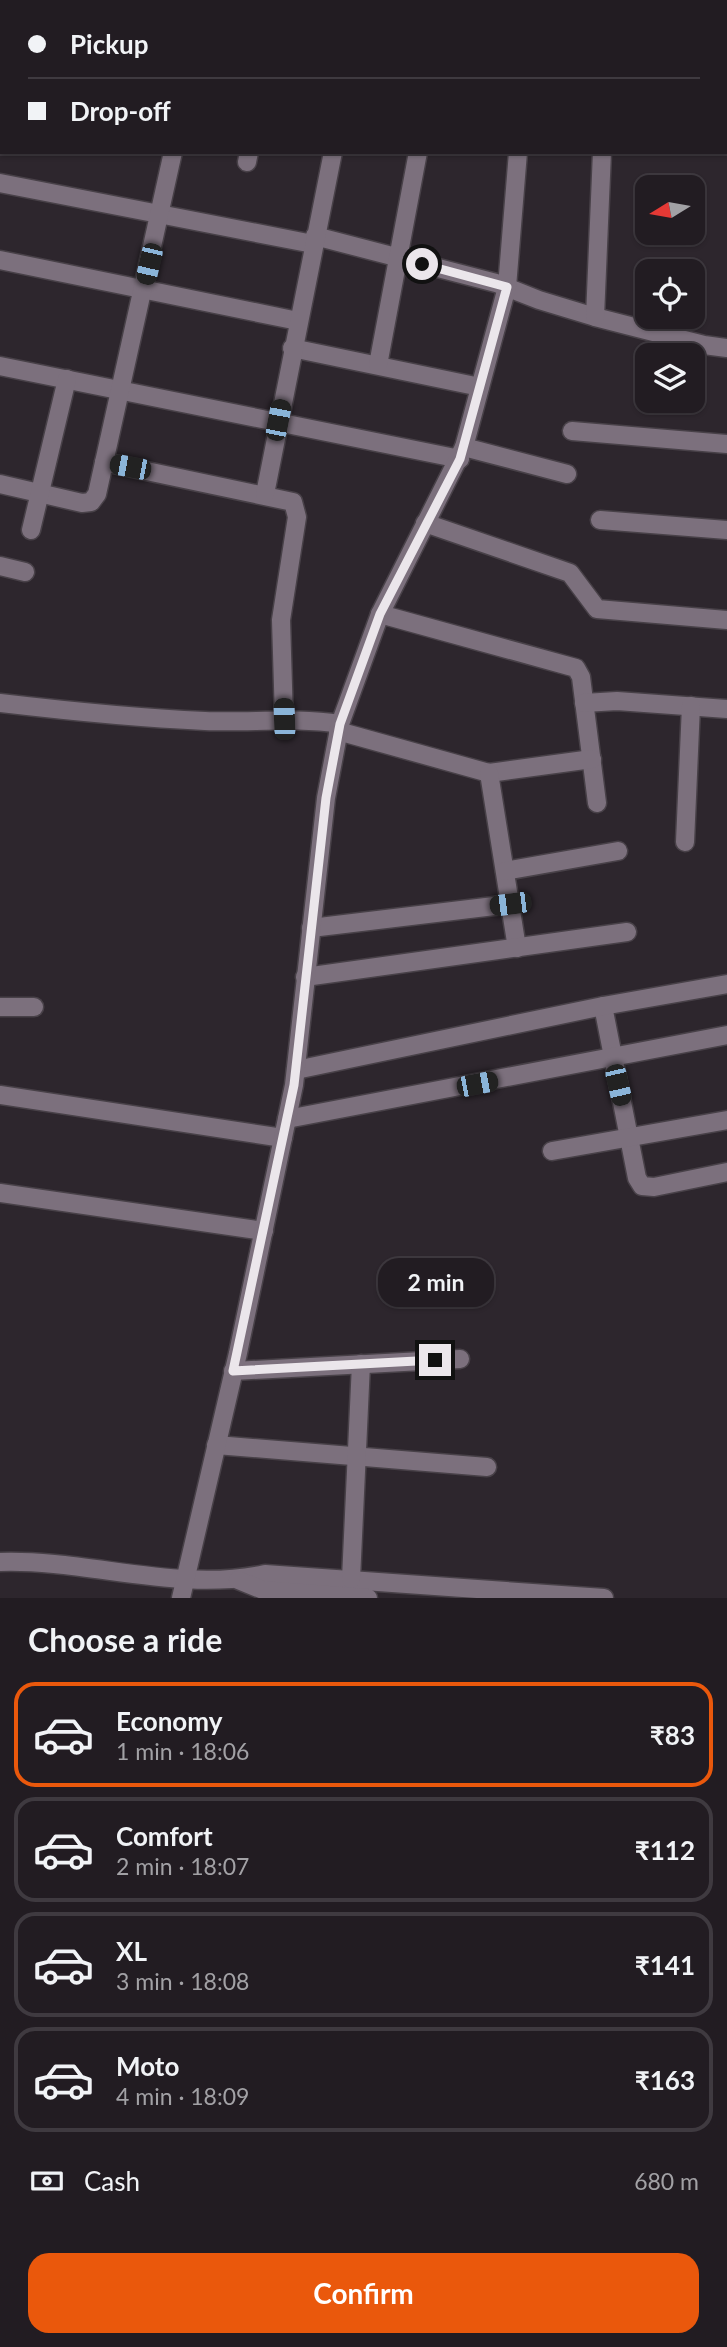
<!DOCTYPE html>
<html lang="en">
<head>
<meta charset="utf-8">
<style>
	body { margin:0; font-family:Lato,sans-serif; background:#2a252a; color:#f1f3f6; height:100vh; display:flex; flex-direction:column; font-size:26px; white-space:nowrap }
	* { box-sizing:border-box; margin:0 }
	p { font-size:23px; color:#a2a1a5 }
	.icon { flex:none; width:38px; height:38px; fill:none; stroke:currentColor; stroke-width:2; stroke-linecap:round; stroke-linejoin:round }
	.map { position:relative; height:1598px; overflow:hidden }
	.panel { display:flex; flex-direction:column; background:#221c22; flex:1 }
	.panel>* { flex:none }
	.guide { position:absolute; left:0px; top:0px; width:728px; height:154px; box-shadow:0 2px 5px #0004,0 0 0 2px #3f3a40; display:grid; align-content:center; height:154px; padding:0 28px; background:#221c22 }
	.needle { width:46px; rotate:259deg }
	.tools { position:absolute; left:635px; top:175px; display:grid; gap:14px }
	.tools a { display:grid; place-items:center; width:70px; height:70px; border-radius:14px; background:#221c22; box-shadow:0 2px 5px #0004,0 0 0 2px #3f3a40; font-size:35px }
	.end { position:absolute; width:32px; height:32px; margin:-16px; border:9px solid #ebe6eb; background:#111; box-shadow:0 0 0 4px #111 }
	.from { border-radius:50% }
	.bubble { position:absolute; height:49px; border-radius:21px; background:#221c22; box-shadow:0 2px 5px #0004,0 0 0 2px #3f3a40; font-size:23px; font-weight:700; line-height:49px; text-align:center }
	.car { position:absolute; width:21px; height:42px; margin:-21px -10px; border-radius:9px; box-shadow:0 0 5px 2px #0007; background:linear-gradient(#222 24%,#8ab4d8 0 40%,#222 0 76%,#8ab4d8 0 86%,#222 0) }
	.guide b { display:flex; align-items:center; gap:24px; height:66px; font-size:26px }
	.guide b+b { border-top:2px solid #3f3a40 }
	.guide i { width:18px; height:18px; background:#f1f3f6 }
	ul { padding:0; list-style:none }
	li { display:flex; align-items:center; gap:21px; height:105px; margin:0 14px 10px; padding:0 14px; border:4px solid #3f3a40; border-radius:21px }
	li div { flex:1 }
	li b { display:block; font-size:26px }
	li em { font-style:normal; font-weight:700 }
	li.active { border-color:#ea580c }
	li>.icon { width:63px; height:63px; stroke-width:1.5 }
	h2 { padding:0 28px; font-size:32px; line-height:84px }
	.pay { display:flex; align-items:center; gap:18px; height:77px; padding:0 28px; font-size:26px }
	.pay p { margin-inline-start:auto }
	.primary-button { display:flex; gap:14px; margin-top:auto; padding:14px 28px }
	.primary-button a { flex:1; height:80px; border-radius:21px; background:#ea580c; color:#fff; font-size:28px; font-weight:700; line-height:80px; text-align:center }
	.map>svg:first-child { display:block }
</style>
</head>
<body>
<div class="map">
<svg width="727" height="1598" viewBox="0 0 727 1598">
	<rect width="100%" height="100%" fill="#2d262d"/>
	<g fill="none" stroke-linecap="round" stroke-linejoin="round">
		<defs>
			<g id="minor">
				<path d="M3,0L4,2"/>
				<path d="M175,0L183,2"/>
				<path d="M606,0V2"/>
				<path d="M201,2V0"/>
				<path d="M280,2V0"/>
				<path d="M363,2V0"/>
				<path d="M447,2V0"/>
				<path d="M693,2V0"/>
				<path d="M726,94H727"/>
				<path d="M247,162L249,152"/>
				<path d="M0,183L313,244"/>
				<path d="M315,236L496,283L539,300L595,317L704,345L727,348"/>
				<path d="M0,260L298,321"/>
				<path d="M595,317L602,152"/>
				<path d="M292,348L480,387"/>
				<path d="M378,365L418,152"/>
				<path d="M0,366L460,459"/>
				<path d="M572,431L727,444"/>
				<path d="M464,447L567,474"/>
				<path d="M104,462L293,502L297,517L281,620L284,719"/>
				<path d="M0,484L82,503L91,502L97,494L173,152"/>
				<path d="M265,494L333,152"/>
				<path d="M600,520L727,530"/>
				<path d="M425,523L570,573L597,609L727,620"/>
				<path d="M31,530L67,379"/>
				<path d="M0,566L25,572"/>
				<path d="M380,614L576,668L581,677L597,803"/>
				<path d="M0,703C68,711 136,718 205,721C250,723 294,717 340,724"/>
				<path d="M584,703L617,701L727,709"/>
				<path d="M338,731L489,773L592,759"/>
				<path d="M489,773L517,948"/>
				<path d="M685,842L691,706"/>
				<path d="M505,871L618,851"/>
				<path d="M311,928L511,904"/>
				<path d="M305,977L627,932"/>
				<path d="M603,1006L637,1178L642,1186L654,1187L727,1172"/>
				<path d="M0,1007H34"/>
				<path d="M296,1070L603,1006L727,984"/>
				<path d="M0,1095L283,1138"/>
				<path d="M287,1119L727,1035"/>
				<path d="M552,1151L727,1120"/>
				<path d="M0,1193L264,1231"/>
				<path d="M233,1371L460,1359"/>
				<path d="M216,1445L487,1467"/>
				<path d="M0,1562C87,1559 179,1593 265,1574L604,1598"/>
				<path d="M351,1579L361,1364"/>
				<path d="M238,1580L263,1590L368,1598"/>
				<path d="M181,1598L238,1353L294,1085L326,798L340,724L380,614L464,447L507,287L518,152"/>
			</g>
		</defs>
		<use href="#minor" stroke="#484148" stroke-width="21"/>
		<use href="#minor" stroke="#7c707d" stroke-width="18"/>
	</g>
	<g fill="none" stroke-linecap="round" stroke-linejoin="round">
		<path stroke="#ebe6eb" stroke-width="9" d="M422,264L507,287L460,459L380,614L340,724L326,798L294,1085L233,1371L435,1360"/>
	</g>
</svg>
<div class="tools">
<a><svg class="needle" viewBox="-14 -14 28 28"><path d="M0-13l5 13h-10z" fill="#e53935"/><path d="M0 13l5-13h-10z" fill="#a2a1a5"/></svg></a>
<a><svg class="icon" aria-label="locate" viewBox="0 0 24 24"><circle cx="12" cy="12" r="6"/><path d="M12 2v4M12 18v4M2 12h4M18 12h4"/></svg></a>
<a><svg class="icon" aria-label="layers" viewBox="0 0 24 24"><path d="M12 4l9 5-9 5-9-5zM3 14l9 5 9-5"/></svg></a>
</div>
<i class="end from" style="left:422px;top:264px"></i>
<i class="end" style="left:435px;top:1360px"></i>
<div class="bubble" style="left:378px;top:1258px;width:116px">2 min</div>
<i class="car" style="left:149px;top:264px;rotate:193deg"></i>
<i class="car" style="left:278px;top:420px;rotate:11deg"></i>
<i class="car" style="left:130px;top:467px;rotate:281deg"></i>
<i class="car" style="left:284px;top:719px;rotate:358deg"></i>
<i class="car" style="left:510px;top:904px;rotate:263deg"></i>
<i class="car" style="left:477px;top:1084px;rotate:79deg"></i>
<i class="car" style="left:618px;top:1085px;rotate:167deg"></i>
<div class="guide">
<b><i class="from"></i>Pickup</b>
<b><i></i>Drop-off</b>
</div>
</div>
<section class="panel">
<h2>Choose a ride</h2>
<ul>
<li class="active"><svg class="icon" aria-label="car" viewBox="0 0 24 24"><path d="M5 17H2v-5l4-1 3-4h7l3 4 3 1v5h-3M9 17h6M6 11h13"/><circle cx="7" cy="17" r="2"/><circle cx="17" cy="17" r="2"/></svg><div><b>Economy</b><p>1 min · 18:06</p></div><em>₹83</em></li>
<li><svg class="icon" aria-label="car" viewBox="0 0 24 24"><path d="M5 17H2v-5l4-1 3-4h7l3 4 3 1v5h-3M9 17h6M6 11h13"/><circle cx="7" cy="17" r="2"/><circle cx="17" cy="17" r="2"/></svg><div><b>Comfort</b><p>2 min · 18:07</p></div><em>₹112</em></li>
<li><svg class="icon" aria-label="car" viewBox="0 0 24 24"><path d="M5 17H2v-5l4-1 3-4h7l3 4 3 1v5h-3M9 17h6M6 11h13"/><circle cx="7" cy="17" r="2"/><circle cx="17" cy="17" r="2"/></svg><div><b>XL</b><p>3 min · 18:08</p></div><em>₹141</em></li>
<li><svg class="icon" aria-label="car" viewBox="0 0 24 24"><path d="M5 17H2v-5l4-1 3-4h7l3 4 3 1v5h-3M9 17h6M6 11h13"/><circle cx="7" cy="17" r="2"/><circle cx="17" cy="17" r="2"/></svg><div><b>Moto</b><p>4 min · 18:09</p></div><em>₹163</em></li>
</ul>
<div class="pay"><svg class="icon" aria-label="cash" viewBox="0 0 24 24"><path d="M3 7h18v10H3z"/><circle cx="12" cy="12" r="2"/></svg>Cash<p>680 m</p></div>
<div class="primary-button"><a>Confirm</a></div>
</section>
</body>
</html>
